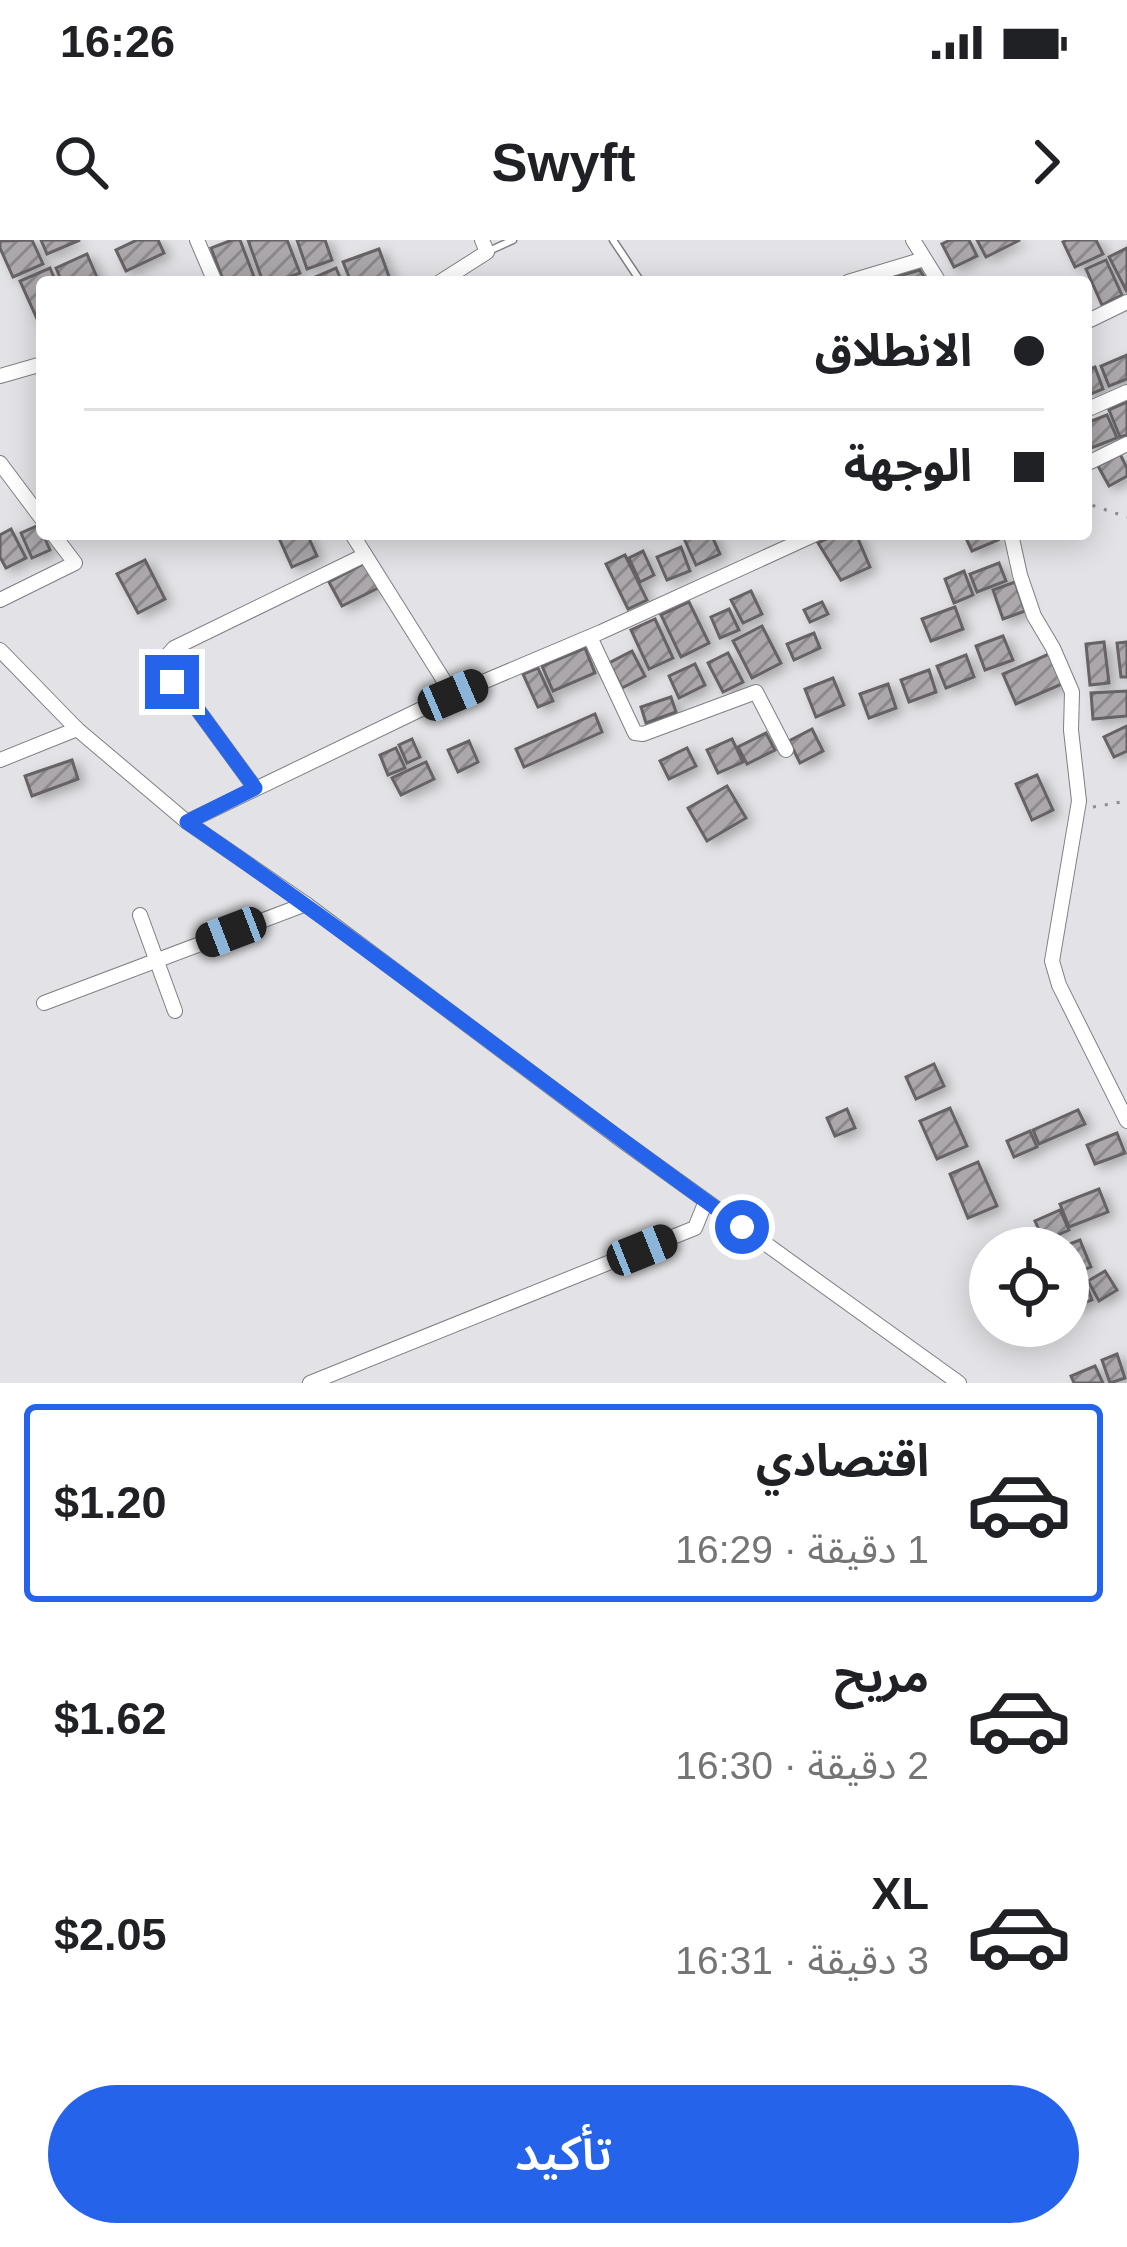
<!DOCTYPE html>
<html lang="ar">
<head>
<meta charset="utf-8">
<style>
	body { margin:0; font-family:Helvetica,"Noto Sans Arabic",sans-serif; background:#f2f2f2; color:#202124; direction:rtl; height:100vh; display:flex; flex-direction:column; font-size:45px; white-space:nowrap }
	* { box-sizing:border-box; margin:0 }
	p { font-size:39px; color:#757577 }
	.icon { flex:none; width:66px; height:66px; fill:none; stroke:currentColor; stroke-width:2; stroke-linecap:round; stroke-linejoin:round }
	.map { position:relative; height:1143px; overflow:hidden; direction:ltr }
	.details { display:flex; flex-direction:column; background:#fff; flex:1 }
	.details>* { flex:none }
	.hud { position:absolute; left:36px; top:36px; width:1056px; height:264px; border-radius:12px; box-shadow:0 6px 30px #0003; direction:rtl; display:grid; align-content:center; height:264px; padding:0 48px; background:#fff }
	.fabs { position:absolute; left:969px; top:987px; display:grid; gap:24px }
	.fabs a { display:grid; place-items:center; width:120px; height:120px; border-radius:50%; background:#fff; box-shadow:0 6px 30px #0003; font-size:60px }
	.end { position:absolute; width:54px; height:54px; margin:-27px; border:15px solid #2563eb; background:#fff; box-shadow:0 0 0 6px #fff }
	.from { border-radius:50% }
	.car { position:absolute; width:36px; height:72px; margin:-36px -18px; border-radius:15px; box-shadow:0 0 9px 3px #0007; background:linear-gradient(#222 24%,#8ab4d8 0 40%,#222 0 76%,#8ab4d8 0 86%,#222 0) }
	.hud b { display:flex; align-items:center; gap:42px; height:114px; font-size:45px }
	.hud b+b { border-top:3px solid #e0e0e0 }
	.hud i { width:30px; height:30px; background:#202124 }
	ul { padding:21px 0 0; list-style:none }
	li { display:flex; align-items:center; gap:36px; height:198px; margin:0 24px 18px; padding:0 24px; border:6px solid transparent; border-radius:12px }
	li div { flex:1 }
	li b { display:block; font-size:45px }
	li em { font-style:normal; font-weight:600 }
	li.selected { border-color:#2563eb }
	li>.icon { width:108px; height:108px; stroke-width:1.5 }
	.button { display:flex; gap:24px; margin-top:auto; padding:24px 48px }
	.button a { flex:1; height:138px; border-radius:72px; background:#2563eb; color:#fff; font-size:48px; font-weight:600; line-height:138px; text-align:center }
	.status { display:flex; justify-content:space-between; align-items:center; height:84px; padding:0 60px; background:#fff; direction:ltr }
	.status svg { height:33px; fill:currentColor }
	header { display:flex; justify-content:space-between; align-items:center; height:156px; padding:0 48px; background:#fff; font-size:54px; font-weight:600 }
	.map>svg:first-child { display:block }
</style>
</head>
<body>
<div class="status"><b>16:26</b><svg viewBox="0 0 49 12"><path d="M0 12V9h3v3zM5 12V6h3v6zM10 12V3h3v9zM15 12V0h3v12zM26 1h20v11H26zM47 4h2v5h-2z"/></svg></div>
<header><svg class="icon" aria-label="forward" viewBox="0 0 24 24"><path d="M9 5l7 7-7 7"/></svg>Swyft<svg class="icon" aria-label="search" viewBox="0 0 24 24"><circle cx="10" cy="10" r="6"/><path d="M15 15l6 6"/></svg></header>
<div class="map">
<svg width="1127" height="1143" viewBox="0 0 1127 1143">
	<defs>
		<pattern id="building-hatch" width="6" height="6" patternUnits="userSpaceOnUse" patternTransform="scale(3)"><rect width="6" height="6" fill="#aba7aa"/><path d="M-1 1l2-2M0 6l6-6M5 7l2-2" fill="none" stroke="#8b888a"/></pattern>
		<filter id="shadow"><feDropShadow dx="6" dy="4" stdDeviation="6" flood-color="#0004"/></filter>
	</defs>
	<rect width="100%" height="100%" fill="#e3e3e7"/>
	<g fill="url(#building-hatch)" stroke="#666265" stroke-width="3" filter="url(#shadow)">
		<path d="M32,0L43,24L13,37L0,8V1Z"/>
		<path d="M41,0H80L47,14Z"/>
		<path d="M137,0H158L164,13L126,31L116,10Z"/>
		<path d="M232,0H240L256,42H224L211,8Z"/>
		<path d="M248,0H287L300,33L275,42H263Z"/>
		<path d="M297,0H325L332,20L307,29Z"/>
		<path d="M950,0H969L977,16L954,27L942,4Z"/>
		<path d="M977,0H1020L986,17Z"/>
		<path d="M1067,0H1096L1103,14L1075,27L1063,2Z"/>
		<path d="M1127,8V52L1109,17Z"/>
		<path d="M379,9L391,42H351L343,22Z"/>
		<path d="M87,14L99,42H62L56,28Z"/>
		<path d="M1106,20L1122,55L1102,65L1086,29Z"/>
		<path d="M50,28L56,42H42V90L20,41Z"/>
		<path d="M336,28L342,42H315L313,38Z"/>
		<path d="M920,30L927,42H877Z"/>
		<path d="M1127,115V139L1109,146L1101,126Z"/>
		<path d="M1095,127L1103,149L1086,156V131Z"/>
		<path d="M1127,162V195L1120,197L1109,170Z"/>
		<path d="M1107,175L1117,198L1091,208L1086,196V183Z"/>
		<path d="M1120,214L1127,228V236L1109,246L1098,226Z"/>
		<path d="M39,285L50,310L32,318L21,293Z"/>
		<path d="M11,289L26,318L6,328L0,317V295Z"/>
		<path d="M289,294H307L317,316L292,327L279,298Z"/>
		<path d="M682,294H711L720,314L696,325Z"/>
		<path d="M837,294H856L870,327L841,340L818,303Z"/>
		<path d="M964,294H995L998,300L972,311Z"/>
		<path d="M681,307L690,331L667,340L657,317Z"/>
		<path d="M643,311L654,335L640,342L629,318Z"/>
		<path d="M625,315L647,360L628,369L606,324Z"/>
		<path d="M145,320L165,359L138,373L117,334Z"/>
		<path d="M365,323L378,348L342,366L329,342Z"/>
		<path d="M999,323L1006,341L977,352L970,334Z"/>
		<path d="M964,331L973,355L954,363L945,339Z"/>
		<path d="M1015,342L1025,371L1003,379L993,350Z"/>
		<path d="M751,351L762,374L743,383L731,360Z"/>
		<path d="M689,362L709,403L681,417L661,375Z"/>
		<path d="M822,362L828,374L810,382L804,370Z"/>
		<path d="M955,367L963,389L931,401L922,379Z"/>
		<path d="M729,369L739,390L720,398L711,377Z"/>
		<path d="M655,379L673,418L649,429L631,390Z"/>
		<path d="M762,386L781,423L752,438L733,401Z"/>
		<path d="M814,393L820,408L794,420L787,404Z"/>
		<path d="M1003,396L1013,420L985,430L976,406Z"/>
		<path d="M1104,402L1109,443L1090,445L1086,404Z"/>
		<path d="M1127,402V437H1121L1117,403Z"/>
		<path d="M585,408L595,433L553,451L542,426Z"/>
		<path d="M632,411L645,436L622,448L609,423Z"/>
		<path d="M728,413L743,442L723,452L708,423Z"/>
		<path d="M1049,414L1062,444L1016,464L1003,434Z"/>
		<path d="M966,415L974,437L946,448L937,426Z"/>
		<path d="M695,424L705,445L679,458L669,436Z"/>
		<path d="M538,428L553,461L538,467L523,434Z"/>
		<path d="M929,430L936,452L909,462L901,440Z"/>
		<path d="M833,438L844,465L816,477L805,449Z"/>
		<path d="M888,444L896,468L869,478L860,454Z"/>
		<path d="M1127,451V476L1093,479L1091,453Z"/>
		<path d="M671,457L676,472L646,483L641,467Z"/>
		<path d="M595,474L602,492L524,527L516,509Z"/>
		<path d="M1127,486V511L1114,517L1104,497Z"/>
		<path d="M812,489L823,511L800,523L789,501Z"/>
		<path d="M766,493L775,510L747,524L738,507Z"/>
		<path d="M412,499L420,517L407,523L399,505Z"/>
		<path d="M732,499L743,522L718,533L707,510Z"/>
		<path d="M469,501L478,522L458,532L448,510Z"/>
		<path d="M396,508L405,528L388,535L380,515Z"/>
		<path d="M687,508L696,526L669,539L660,521Z"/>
		<path d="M72,520L78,539L32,556L25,536Z"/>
		<path d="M426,522L434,539L401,555L392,538Z"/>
		<path d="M1037,535L1053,570L1032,580L1016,544Z"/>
		<path d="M727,546L746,578L707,601L688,568Z"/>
		<path d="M934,824L944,846L916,859L906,837Z"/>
		<path d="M950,868L967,906L937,919L920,881Z"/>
		<path d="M847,869L855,888L835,896L827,878Z"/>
		<path d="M1078,870L1085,884L1039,904L1033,890Z"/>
		<path d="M1030,891L1037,907L1014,917L1007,901Z"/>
		<path d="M1117,893L1125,913L1095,924L1087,905Z"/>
		<path d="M978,922L997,966L968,978L950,934Z"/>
		<path d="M1099,949L1108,972L1069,987L1060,964Z"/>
		<path d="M1060,970L1069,990L1044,1001L1035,981Z"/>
		<path d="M1080,1000L1091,1027L1069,1036L1068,1008H1059Z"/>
		<path d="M1105,1031L1117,1050L1099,1061L1088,1041Z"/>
		<path d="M1084,1039L1092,1060L1071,1068L1068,1045Z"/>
		<path d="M1117,1114L1125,1138L1110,1143L1102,1120Z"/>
		<path d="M1095,1126L1103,1143H1074L1071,1136Z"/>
	</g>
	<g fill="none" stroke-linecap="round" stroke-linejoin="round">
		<defs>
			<g id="lane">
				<path d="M613,0L641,42"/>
				<path d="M491,10L513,0"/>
			</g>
			<g id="street">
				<path d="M197,0L215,42"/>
				<path d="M913,0L939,42"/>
				<path d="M440,42L487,12L482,0"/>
				<path d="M848,42L924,19"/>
				<path d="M1086,82L1127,62"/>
				<path d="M0,136L42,124"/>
				<path d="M1086,170L1127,152"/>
				<path d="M0,223L42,279"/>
				<path d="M1086,224L1127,204"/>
				<path d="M352,294L453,455"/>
				<path d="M1011,294L1020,335L1034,376L1053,408L1072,452L1071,490L1079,561L1052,721L1059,745L1127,881"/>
				<path d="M0,360L75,323L53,294"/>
				<path d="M590,397L635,493L643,494L756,452L786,510"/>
				<path d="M0,410L77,489L187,582L306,664L620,899L959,1143"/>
				<path d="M0,520L77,489"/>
				<path d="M255,548L187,455L172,442L165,418L174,408L365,315"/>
				<path d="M187,582L438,461L601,392L816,294"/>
				<path d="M140,675L175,771"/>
				<path d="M44,763L306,664"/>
				<path d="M310,1143L695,988L706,961"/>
			</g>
		</defs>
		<use href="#lane" stroke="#7e7f83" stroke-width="9"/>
		<use href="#street" stroke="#7e7f83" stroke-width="16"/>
		<g stroke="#8d8d90" stroke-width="3" stroke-dasharray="3 9" stroke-linecap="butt">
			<path d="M1086,255L1094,266L1127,277"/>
			<path d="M1093,567L1127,561"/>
		</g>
		<use href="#lane" stroke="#fff" stroke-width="6"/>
		<use href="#street" stroke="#fff" stroke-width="14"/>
	</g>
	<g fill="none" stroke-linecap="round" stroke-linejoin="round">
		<path stroke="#2563eb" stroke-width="15" d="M172,442L187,455L255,548L187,582C376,711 555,854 742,987"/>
	</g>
</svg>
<div class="fabs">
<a><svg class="icon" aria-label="locate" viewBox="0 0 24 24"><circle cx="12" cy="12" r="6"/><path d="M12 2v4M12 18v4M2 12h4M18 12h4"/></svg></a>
</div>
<i class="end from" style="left:742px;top:987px"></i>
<i class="end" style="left:172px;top:442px"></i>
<i class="car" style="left:453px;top:455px;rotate:67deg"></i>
<i class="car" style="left:231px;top:692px;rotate:249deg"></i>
<i class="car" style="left:642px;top:1010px;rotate:68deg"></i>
<div class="hud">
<b><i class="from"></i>الانطلاق</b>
<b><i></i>الوجهة</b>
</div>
</div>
<section class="details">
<ul>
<li class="selected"><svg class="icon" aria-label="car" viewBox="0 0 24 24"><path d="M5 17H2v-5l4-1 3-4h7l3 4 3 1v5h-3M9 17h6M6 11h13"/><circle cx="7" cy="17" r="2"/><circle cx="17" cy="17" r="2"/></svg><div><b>اقتصادي</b><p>1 دقيقة · 16:29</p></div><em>$1.20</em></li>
<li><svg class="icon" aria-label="car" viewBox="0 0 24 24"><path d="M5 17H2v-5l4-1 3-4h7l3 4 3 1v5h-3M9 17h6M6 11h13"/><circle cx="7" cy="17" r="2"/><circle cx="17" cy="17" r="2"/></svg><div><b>مريح</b><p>2 دقيقة · 16:30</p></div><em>$1.62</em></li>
<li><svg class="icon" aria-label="car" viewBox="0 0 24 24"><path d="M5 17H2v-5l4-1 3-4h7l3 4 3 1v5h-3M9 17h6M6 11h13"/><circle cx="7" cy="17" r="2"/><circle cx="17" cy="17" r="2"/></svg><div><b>XL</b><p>3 دقيقة · 16:31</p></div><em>$2.05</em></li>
</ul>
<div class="button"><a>تأكيد</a></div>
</section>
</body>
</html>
